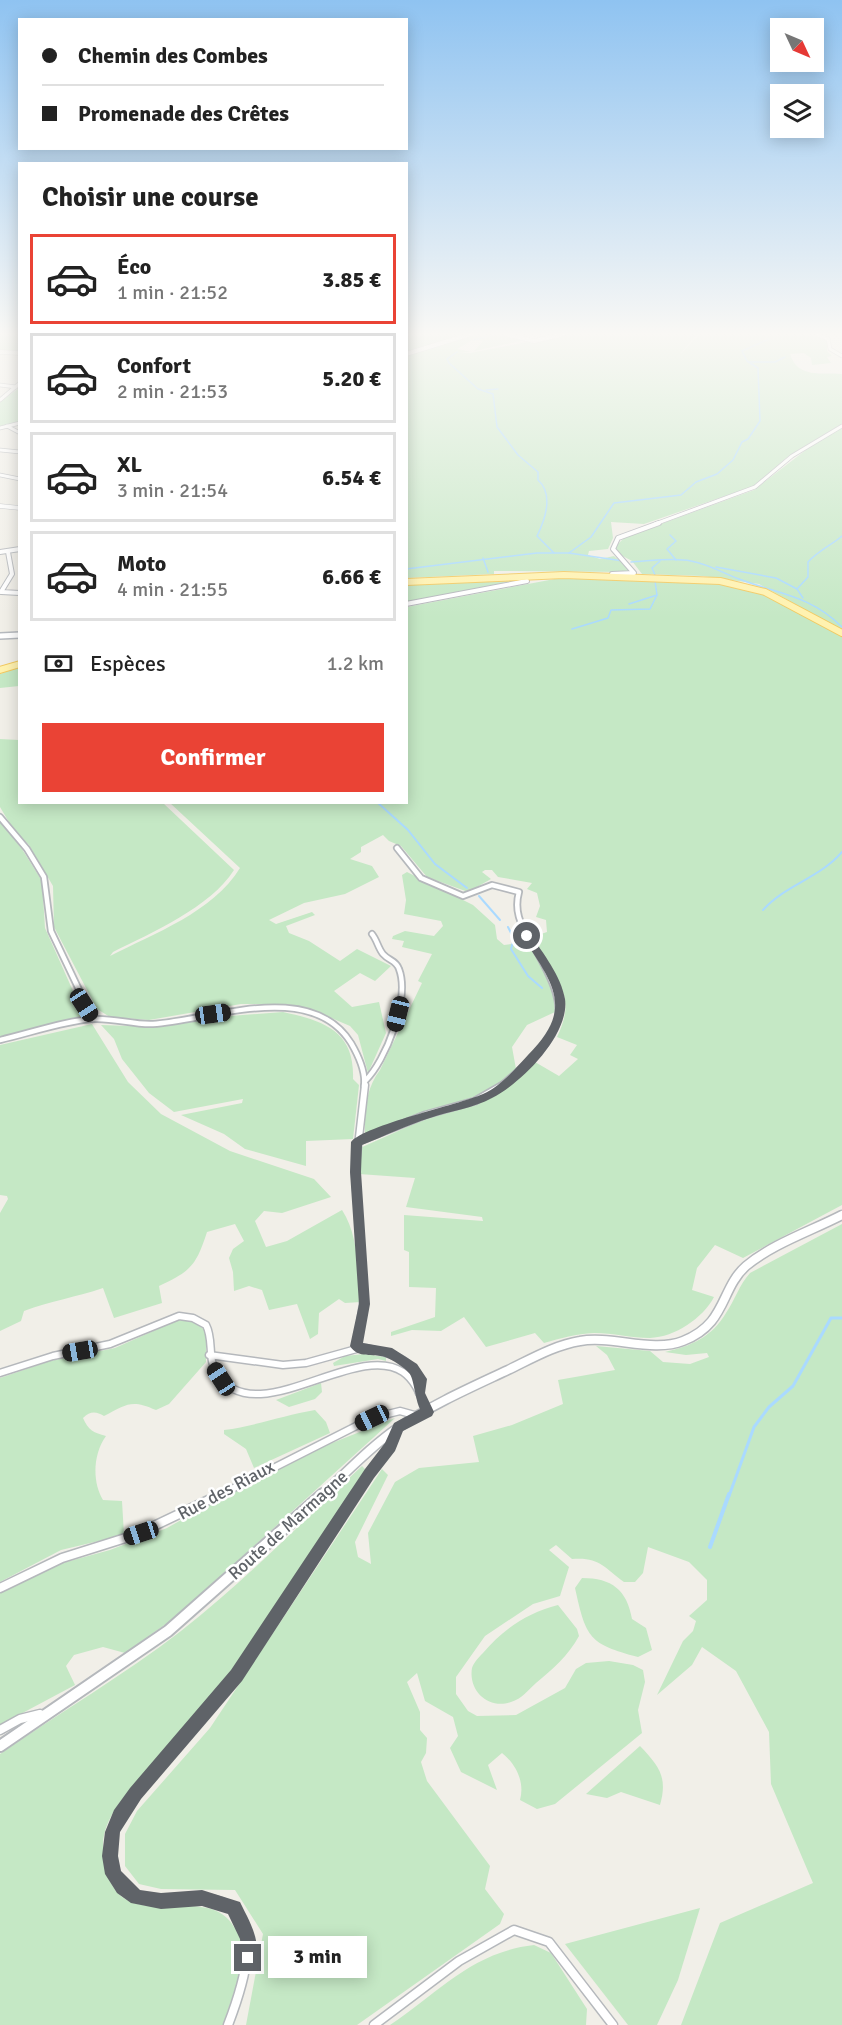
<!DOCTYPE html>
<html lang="fr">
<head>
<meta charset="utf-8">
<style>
	body { margin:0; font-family:Signika,sans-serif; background:#f2f2f2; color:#222; height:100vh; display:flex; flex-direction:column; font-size:22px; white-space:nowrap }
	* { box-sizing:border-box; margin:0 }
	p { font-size:20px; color:#767676 }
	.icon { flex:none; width:33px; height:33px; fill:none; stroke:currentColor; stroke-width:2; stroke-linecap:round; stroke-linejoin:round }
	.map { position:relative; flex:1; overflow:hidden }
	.panel { position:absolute; left:18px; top:162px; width:390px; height:642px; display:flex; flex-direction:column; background:#fff; border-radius:0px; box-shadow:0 3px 15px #0003 }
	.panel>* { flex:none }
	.top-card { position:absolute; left:18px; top:18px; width:390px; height:132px; border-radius:0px; box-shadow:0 3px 15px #0003; display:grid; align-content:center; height:132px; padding:0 24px; background:#fff }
	.needle { width:39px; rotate:134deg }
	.controls { position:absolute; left:770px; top:18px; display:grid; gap:12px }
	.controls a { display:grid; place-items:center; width:54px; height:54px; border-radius:0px; background:#fff; box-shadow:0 3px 15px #0003; font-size:30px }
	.end { position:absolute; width:27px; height:27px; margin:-14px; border:8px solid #5f6368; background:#fff; box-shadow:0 0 0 3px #fff }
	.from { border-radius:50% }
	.bubble { position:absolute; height:42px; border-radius:0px; background:#fff; box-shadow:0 3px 15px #0003; font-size:20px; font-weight:800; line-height:42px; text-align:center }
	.car { position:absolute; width:18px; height:36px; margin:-18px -9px; border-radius:8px; box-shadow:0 0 4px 2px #0007; background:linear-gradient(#222 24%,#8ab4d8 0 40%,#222 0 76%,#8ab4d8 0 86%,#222 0) }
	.top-card b { display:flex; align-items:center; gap:21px; height:57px; font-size:22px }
	.top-card b+b { border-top:2px solid #e0e0e0 }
	.top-card i { width:15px; height:15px; background:#222 }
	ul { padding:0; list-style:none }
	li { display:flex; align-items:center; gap:18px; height:90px; margin:0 12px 9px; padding:0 12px; border:3px solid #e0e0e0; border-radius:0px }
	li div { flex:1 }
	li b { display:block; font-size:22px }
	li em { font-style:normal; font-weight:800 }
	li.selected { border-color:#ea4335 }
	li>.icon { width:54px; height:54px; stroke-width:1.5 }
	h2 { padding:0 24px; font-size:27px; line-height:72px }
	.pay { display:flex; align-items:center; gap:15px; height:66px; padding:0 24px; font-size:22px }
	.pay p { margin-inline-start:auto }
	.action { display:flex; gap:12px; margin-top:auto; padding:12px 24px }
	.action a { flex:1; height:69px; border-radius:0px; background:#ea4335; color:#fff; font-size:24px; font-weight:800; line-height:69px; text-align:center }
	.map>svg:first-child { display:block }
</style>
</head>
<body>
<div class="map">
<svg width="842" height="2025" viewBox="0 0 842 2025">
	<rect width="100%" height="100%" fill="#f1efe8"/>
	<g fill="#c5e8c5">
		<path d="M0,334H19V352L0,351Z"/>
		<path d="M407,334H503L521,341L474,351L483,341L474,339L457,349L471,352H458L470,353L569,334H697L678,357L699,334L814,335L827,341V351L832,356L827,357L831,363L812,365L811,358L804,353L790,354C798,379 821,372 842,374V424L785,459L754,486L644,524L611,522L613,538L608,549L589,551L588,555L600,559L614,556L630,570L627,572L494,571V574L407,578Z"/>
		<path d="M19,388V423L0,428V402Z"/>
		<path d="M842,428V630L759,584L703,576L642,574L632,561L619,554L615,547L625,537L754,490L815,443Z"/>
		<path d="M560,578L713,582L746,588L770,597L842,635V1205L743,1258L715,1245L697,1268L692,1290L714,1297C703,1318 675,1337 650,1338C631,1338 613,1333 594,1333C576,1334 561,1338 544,1343L535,1333L486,1347L464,1317L441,1331L412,1330L391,1336V1332L435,1317L436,1288L409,1287V1252L404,1250V1215L483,1221L482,1217L406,1207L415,1178L359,1174L360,1148L416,1123L486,1099L535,1062L559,1076L578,1059L570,1055L577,1045L557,1037C582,986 545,977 532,937L547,932L546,920L536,917L540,906L537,893L527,889L532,883L498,877L492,870H485L482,872L491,879L468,892L427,877L401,846L389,841L383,835L361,847V852L350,859L372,866L379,877L345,894L304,903L269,920L276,924L312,912L315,915L286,926L289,933L309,941L340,961L357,949L391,966L375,981L360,973L334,991L352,1007L379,1002L386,1033L368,1073L358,1035L350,1026L308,1008L286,1004H241L149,1020L110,1017L97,1009L54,927L53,886L29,845L13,829L0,807V739L19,740L20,802L163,803L234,870C211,907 151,933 113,952L110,956C155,933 213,912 240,868L170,803L406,802L407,607Z"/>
		<path d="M521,579L518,580L407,602V585Z"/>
		<path d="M19,667V686L0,688V674Z"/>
		<path d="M0,821L22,849L42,881L45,928L85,1018L0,1037Z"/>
		<path d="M407,872L473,905L495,925L497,939L504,945L518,943L524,934C536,961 556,981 555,1012L527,1025L512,1047L516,1069L506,1080L485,1093L365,1134C364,1112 366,1088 380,1070L422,983L418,981L432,954L402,947L404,941L392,939L393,936L405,931L434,936L443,926L441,921L404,914L406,900L402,875Z"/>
		<path d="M283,1012C324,1021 355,1031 353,1079L359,1085L353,1139L306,1141V1166L245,1149L224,1134L181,1115L242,1103L243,1099L174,1112L149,1093L122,1059L114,1039L101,1025L161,1027L216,1017Z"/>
		<path d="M92,1024L128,1082L161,1114L230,1151L314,1179L331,1197L282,1213L264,1211L255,1221L266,1247L287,1241L342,1210C359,1236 358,1273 361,1302L345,1303L339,1299L319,1313L318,1334L310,1339L297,1304L269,1310L262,1290L249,1286L234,1291L233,1272L229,1258L233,1249L244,1241L235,1224L207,1232C196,1266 191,1271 159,1286L162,1303L114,1318L103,1288C77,1297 50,1301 24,1311L21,1321L0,1331V1213L8,1199L7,1196L0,1195V1045Z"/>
		<path d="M842,1224V2025H681L720,1923L813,1883L771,1784L769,1732L736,1671L702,1647L692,1665L657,1695L683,1641L693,1631L696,1621L689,1616L707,1600V1580L689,1562L648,1547L643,1573L635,1582H624C603,1567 600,1557 572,1559L556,1545L549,1550L569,1567L560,1596L533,1604L485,1636L456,1677V1694L468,1711L477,1716L516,1715L565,1688L576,1669L586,1663L609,1661L633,1665L643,1670L645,1682L638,1710L642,1733L555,1804L537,1809L520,1800C525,1782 516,1764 502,1753L488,1765L497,1790L461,1772L450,1748L458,1736L453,1717L425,1701L417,1673L407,1682L420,1712V1730L427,1738L426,1753L421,1762L427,1781L490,1866L485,1889L504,1914L500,1924L357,2025H246L263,1934L235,1890L161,1889L139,1884L125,1866V1834L137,1811L210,1728L382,1469L388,1475L355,1542L358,1557L371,1564L368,1533L395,1482L419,1468L479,1462L473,1436L512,1425L563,1404L558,1380L615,1370L607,1355L596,1346L650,1351L663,1362L690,1364L709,1357L707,1353L686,1355L665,1352C691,1346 712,1337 726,1313C735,1300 739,1285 750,1273Z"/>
		<path d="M178,1320L193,1321L206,1331V1362L169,1404L156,1410C131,1399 127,1404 104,1416C96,1411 90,1411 83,1418C88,1430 94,1433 106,1436C93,1454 92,1482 103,1500L122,1501L124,1535L61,1550L0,1582V1378L50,1361L115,1348Z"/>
		<path d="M364,1354L386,1357V1361L378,1359L334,1366L333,1363L345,1356Z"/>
		<path d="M321,1383L322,1392L315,1399L289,1407L276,1400Z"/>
		<path d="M315,1410L326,1422L330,1433L254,1468L246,1449L224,1434V1430C256,1426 284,1415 315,1410Z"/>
		<path d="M395,1418L177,1616L125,1653L103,1647L74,1655L66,1666L75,1685L0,1725V1593L59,1564L110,1550L167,1528L284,1462Z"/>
		<path d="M362,1466L367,1471C322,1537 280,1607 232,1670C208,1703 179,1732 153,1763C134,1786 105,1812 103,1843C103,1855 106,1867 109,1878C129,1934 208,1881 234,1927C238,1932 244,1940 244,1946C242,1974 231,2000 223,2025H0V1754C60,1712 123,1676 181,1631C245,1581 303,1521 362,1466Z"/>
		<path d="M582,1578C612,1578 627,1590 632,1619L646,1628L652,1650L638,1657C589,1644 586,1638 575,1588Z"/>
		<path d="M558,1605L577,1629L579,1636C568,1656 553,1669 536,1683C528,1690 522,1699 511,1702C489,1710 468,1691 472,1668C474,1662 479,1657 483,1653C503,1629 527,1613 558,1605Z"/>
		<path d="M640,1746C659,1766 668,1777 660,1805L621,1792L607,1798L586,1794Z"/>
		<path d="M700,1908L678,1980L657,2025H628L565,1944Z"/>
		<path d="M534,1945L551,1953L587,2009L586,2025H390C439,1992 472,1952 534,1945Z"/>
	</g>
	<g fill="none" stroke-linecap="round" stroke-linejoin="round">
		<g stroke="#aadaff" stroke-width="1.5">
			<path d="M474,340L496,334"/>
			<path d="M457,352L447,359L449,363L478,389L493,394L497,427L518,455L538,472V480C554,494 545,520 537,536L554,553"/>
			<path d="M750,362H775L785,357"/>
			<path d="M486,390L498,389"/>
			<path d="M670,535L676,541L667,549L676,560"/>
			<path d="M569,553L591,537L614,503L681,495L696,482L717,474L733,460L742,442L748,439L760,421L758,368L747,361L742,351L769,339"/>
			<path d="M483,558L488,572"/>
			<path d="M631,562C650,561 673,557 691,561C708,564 723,573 739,579C778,594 810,595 842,627"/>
			<path d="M716,567L776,578L797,589"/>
			<path d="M406,569L537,553H569L623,561"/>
			<path d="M655,575L652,568L660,561"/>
			<path d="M803,598L797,589L808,577V562C818,551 830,546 842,536"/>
			<path d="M629,604L657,595"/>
			<path d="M572,629L608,618L611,610L650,609L657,595L655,581"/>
		</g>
		<g stroke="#aadaff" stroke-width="2">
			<path d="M377,802L408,830L435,864L467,888"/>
			<path d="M479,896L500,920"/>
			<path d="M763,910C785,885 820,878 842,852"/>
			<path d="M508,927L514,939L511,949L528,976L542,988"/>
		</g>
		<path stroke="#aadaff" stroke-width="3" d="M729,1496L754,1427L769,1407L793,1386L831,1318H842"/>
		<path stroke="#aadaff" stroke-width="4" d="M710,1547L729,1494"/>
		<defs>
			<g id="minor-far4">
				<path d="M816,334L828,339L830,349L842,356"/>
				<path d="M0,385L16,387"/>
				<path d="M0,400L20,383"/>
				<path d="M7,426L20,433"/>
				<path d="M0,428L20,423"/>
				<path d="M0,450L20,452"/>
				<path d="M0,475L20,479"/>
				<path d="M655,524L755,487L792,456L842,426"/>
			</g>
			<g id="minor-far3">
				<path d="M0,552L20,549"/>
				<path d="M8,552L12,574L1,592L20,593"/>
				<path d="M612,574L634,573L613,549L618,538L659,523"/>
				<path d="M406,604L527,581"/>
			</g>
			<g id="minor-far2">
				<path d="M0,817L27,849L44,877L51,931L93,1019"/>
				<path d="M397,848L421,878L463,896L492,885L519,892C514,910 520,924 530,940C575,1016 568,1030 501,1086"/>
				<path d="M0,1040C27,1034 67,1020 94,1019C114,1018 134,1025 153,1024C212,1020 311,979 351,1043C358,1055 366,1072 364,1086"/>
				<path d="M365,1081C386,1061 410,998 399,969C396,960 389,961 383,954C378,948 377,940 372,934"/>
			</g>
			<g id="minor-far1">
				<path d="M365,1085L355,1172L364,1296L357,1346C385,1353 422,1356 419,1393"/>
				<path d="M357,1142L425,1115L475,1101L503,1085"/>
				<path d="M209,1355L283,1365L306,1363L360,1348"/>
				<path d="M0,1373L53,1356L110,1344L179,1316L193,1318L206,1325C214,1340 207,1359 217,1374C256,1433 356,1340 403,1372C416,1381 421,1397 427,1411"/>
				<path d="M218,1496L372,1418L400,1411L418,1416"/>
				<path d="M354,1496L390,1447L397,1430"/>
			</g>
			<g id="minor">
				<path d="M0,1588L62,1558L135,1535L221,1494"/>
				<path d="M0,1730L20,1719L40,1714"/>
				<path d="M228,2025C241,1991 270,1912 215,1900C194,1895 172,1902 150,1899C112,1894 104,1855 115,1824C119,1814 126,1805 132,1796L237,1675L355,1494"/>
				<path d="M374,2025L459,1961L514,1930L549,1942L613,2025"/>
			</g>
			<g id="tertiary-far2">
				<path d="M505,334L534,341L564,334"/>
				<path d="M0,352L20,353"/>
				<path d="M406,354L471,334"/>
				<path d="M0,506L20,508"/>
			</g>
			<path id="tertiary-far1" d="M321,1496C346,1473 371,1446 399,1427C433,1404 472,1387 508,1370C531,1359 555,1345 580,1341C611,1335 653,1353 683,1341C727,1324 720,1289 746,1266C772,1244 811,1231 842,1215"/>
			<path id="tertiary" d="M0,1746L168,1631L323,1494"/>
			<path id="secondary" d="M0,636L20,635"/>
			<g id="primary">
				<path d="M406,582L564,575L720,581L765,592L842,633"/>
				<path d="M0,670L20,664"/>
			</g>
		</defs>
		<use href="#minor-far4" stroke="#b5b8bc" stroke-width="4.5"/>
		<use href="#minor-far3" stroke="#b5b8bc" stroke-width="6"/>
		<use href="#minor-far2" stroke="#b5b8bc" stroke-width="8"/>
		<use href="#minor-far1" stroke="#b5b8bc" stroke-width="9"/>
		<use href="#minor" stroke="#b5b8bc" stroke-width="11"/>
		<use href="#tertiary-far2" stroke="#b5b8bc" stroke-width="5"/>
		<use href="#tertiary-far1" stroke="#b5b8bc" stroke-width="11"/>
		<use href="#tertiary" stroke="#b5b8bc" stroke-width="14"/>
		<use href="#secondary" stroke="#b6babf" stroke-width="8"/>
		<use href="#primary" stroke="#f2c960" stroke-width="8"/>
		<use href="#minor-far4" stroke="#fff" stroke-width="3"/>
		<use href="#minor-far3" stroke="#fff" stroke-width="4"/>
		<use href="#minor-far2" stroke="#fff" stroke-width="4.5"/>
		<use href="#minor-far1" stroke="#fff" stroke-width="6"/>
		<use href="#minor" stroke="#fff" stroke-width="8"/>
		<use href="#tertiary-far2" stroke="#fff" stroke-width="4"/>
		<use href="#tertiary-far1" stroke="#fff" stroke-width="8"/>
		<use href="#tertiary" stroke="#fff" stroke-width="10"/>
		<use href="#secondary" stroke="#fff" stroke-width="5"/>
		<use href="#primary" stroke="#fff2af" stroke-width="6"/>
	</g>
	<linearGradient id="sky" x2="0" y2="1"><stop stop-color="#8fc3f1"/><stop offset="0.54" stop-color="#f9f8f5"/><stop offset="1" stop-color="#f9f8f5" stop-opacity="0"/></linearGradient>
	<rect width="842" height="618" fill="url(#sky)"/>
	<path fill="#5f6368" d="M524,934H530C543,953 561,976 565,999C570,1034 522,1083 492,1098C474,1108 450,1111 430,1118C407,1125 385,1136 362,1145L361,1172L370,1304L363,1343L392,1348L417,1364L427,1379L425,1393L434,1412L432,1416L403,1431L395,1451L374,1478L242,1681L141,1799L120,1832L118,1856L121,1871L140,1890L161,1893L202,1890L240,1902C249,1921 263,1942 254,1964L248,1966L242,1964L240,1939L228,1914L202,1906L161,1909L131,1903L117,1893L105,1874L102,1856L105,1832L114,1810L130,1788L231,1670L365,1469L385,1443L394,1423L420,1409C415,1399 414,1378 409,1373C405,1368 393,1360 385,1357C373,1353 358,1359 350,1346L359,1304L350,1172L351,1142C365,1125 458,1105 483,1094C501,1086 515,1069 528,1055C575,1008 553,984 522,936Z"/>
	<g text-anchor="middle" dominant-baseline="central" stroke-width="5" stroke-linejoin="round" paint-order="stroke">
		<g font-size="18" fill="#5f6368" stroke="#fff">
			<text transform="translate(226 1490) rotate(-28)">Rue des Riaux</text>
			<text transform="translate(288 1525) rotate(-42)">Route de Marmagne</text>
		</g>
	</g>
</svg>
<div class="controls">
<a><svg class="needle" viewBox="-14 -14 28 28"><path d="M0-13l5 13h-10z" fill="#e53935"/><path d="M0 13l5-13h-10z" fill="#767676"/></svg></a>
<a><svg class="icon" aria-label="layers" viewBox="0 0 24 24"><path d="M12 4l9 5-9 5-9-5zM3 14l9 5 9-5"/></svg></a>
</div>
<i class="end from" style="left:527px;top:936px"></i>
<i class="end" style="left:248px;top:1958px"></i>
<div class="bubble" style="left:268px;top:1936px;width:99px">3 min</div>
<i class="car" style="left:84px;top:1005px;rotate:147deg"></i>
<i class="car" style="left:213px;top:1014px;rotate:82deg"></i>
<i class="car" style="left:398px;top:1014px;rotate:194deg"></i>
<i class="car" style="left:80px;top:1351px;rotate:260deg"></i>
<i class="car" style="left:221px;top:1379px;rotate:327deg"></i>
<i class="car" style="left:372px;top:1418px;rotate:245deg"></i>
<i class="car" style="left:141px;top:1533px;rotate:252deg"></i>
<div class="top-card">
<b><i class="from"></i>Chemin des Combes</b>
<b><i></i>Promenade des Crêtes</b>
</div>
<section class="panel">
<h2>Choisir une course</h2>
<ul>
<li class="selected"><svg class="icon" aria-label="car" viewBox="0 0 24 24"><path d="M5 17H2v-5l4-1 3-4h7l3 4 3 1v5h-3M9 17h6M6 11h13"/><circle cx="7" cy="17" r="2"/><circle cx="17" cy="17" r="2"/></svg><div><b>Éco</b><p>1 min · 21:52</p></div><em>3.85 €</em></li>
<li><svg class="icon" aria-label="car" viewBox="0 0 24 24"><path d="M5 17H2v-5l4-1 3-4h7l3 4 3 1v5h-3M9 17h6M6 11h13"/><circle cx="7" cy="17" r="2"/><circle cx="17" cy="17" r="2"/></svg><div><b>Confort</b><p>2 min · 21:53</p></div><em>5.20 €</em></li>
<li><svg class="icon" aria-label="car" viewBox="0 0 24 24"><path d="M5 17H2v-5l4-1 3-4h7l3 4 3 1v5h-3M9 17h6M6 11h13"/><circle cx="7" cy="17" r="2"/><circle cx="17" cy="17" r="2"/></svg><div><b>XL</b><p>3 min · 21:54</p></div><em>6.54 €</em></li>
<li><svg class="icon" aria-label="car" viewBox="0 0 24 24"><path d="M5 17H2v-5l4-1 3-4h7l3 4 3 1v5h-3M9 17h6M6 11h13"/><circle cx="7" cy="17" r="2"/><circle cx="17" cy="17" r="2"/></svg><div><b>Moto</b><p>4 min · 21:55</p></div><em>6.66 €</em></li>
</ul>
<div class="pay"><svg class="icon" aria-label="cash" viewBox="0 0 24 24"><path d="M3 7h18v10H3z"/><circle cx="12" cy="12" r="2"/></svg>Espèces<p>1.2 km</p></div>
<div class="action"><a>Confirmer</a></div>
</section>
</div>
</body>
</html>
